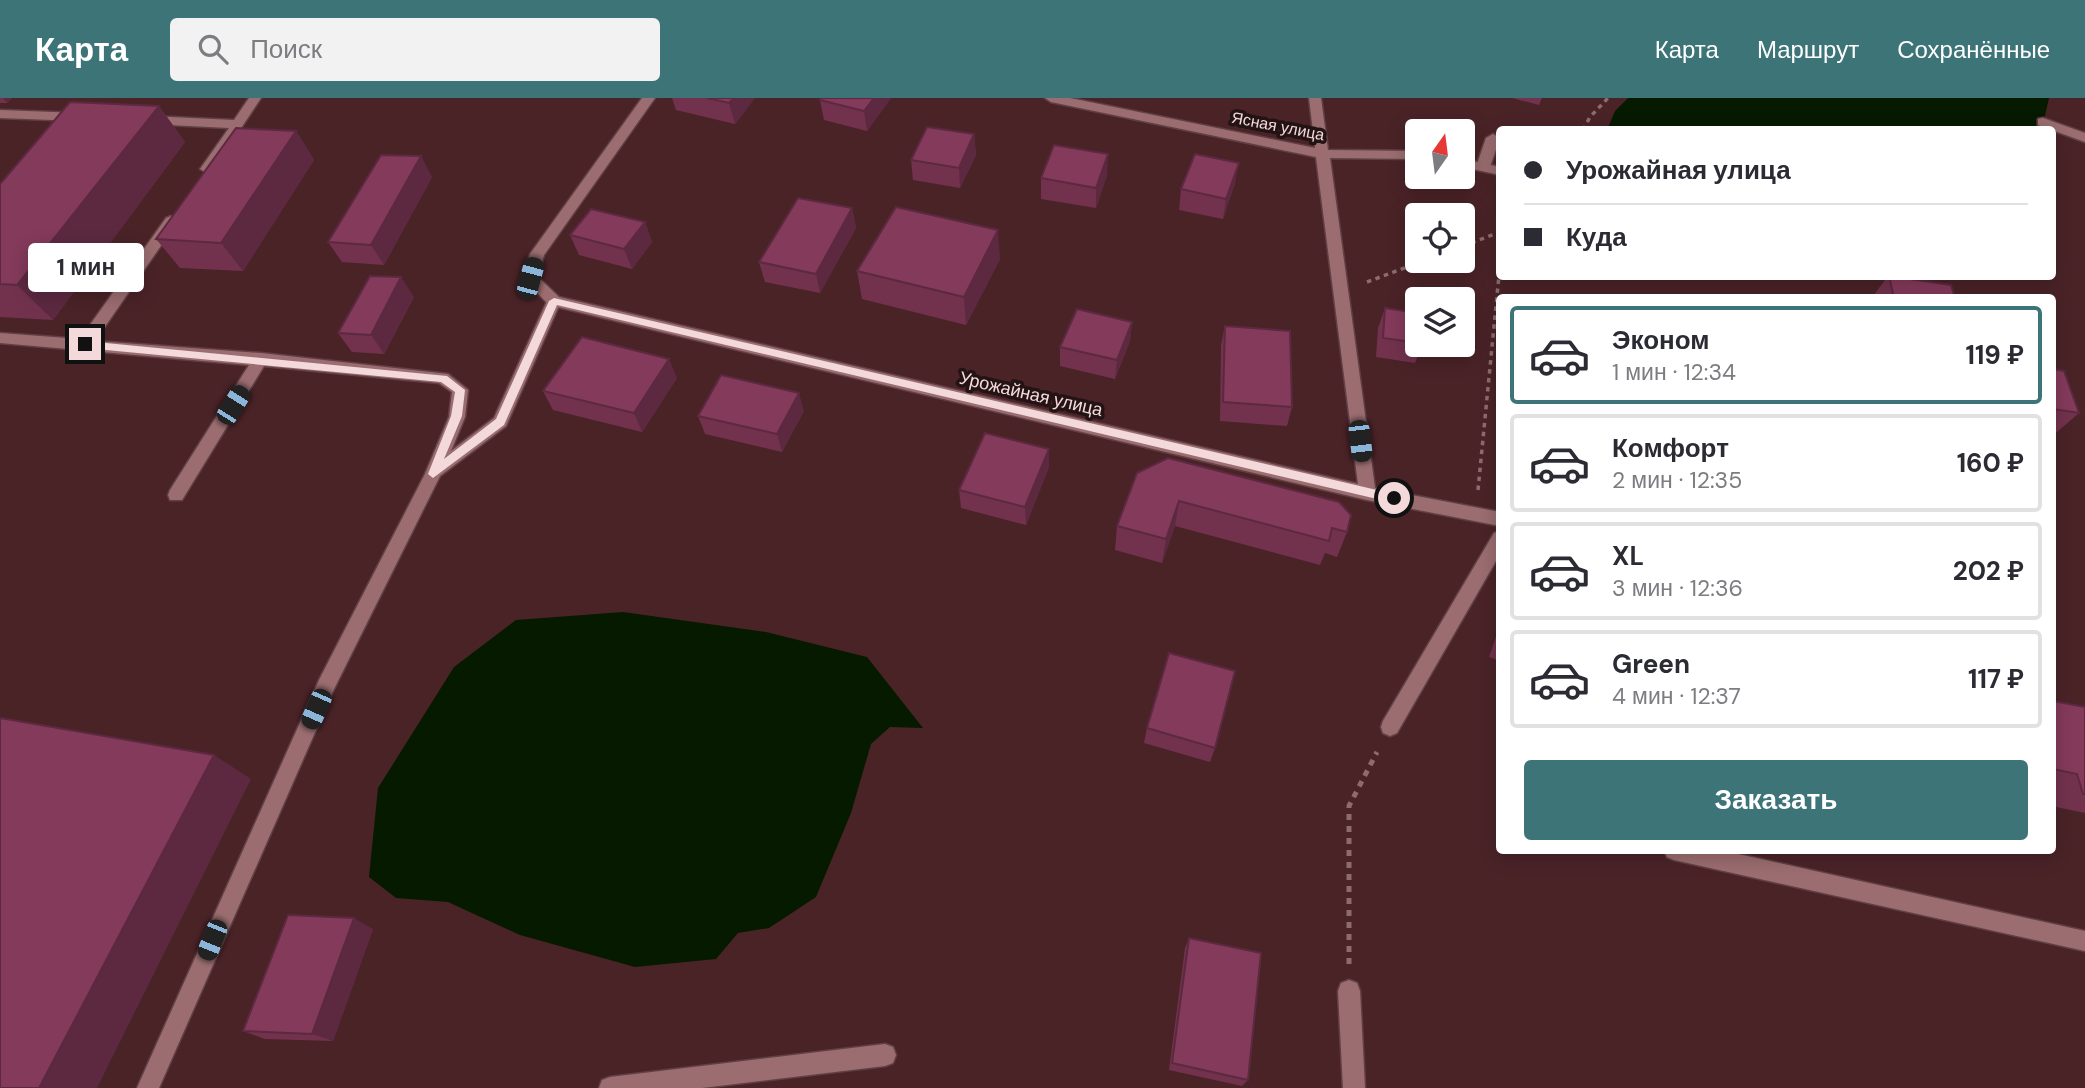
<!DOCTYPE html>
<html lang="ru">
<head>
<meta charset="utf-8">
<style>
	body { margin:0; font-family:"DM Sans",sans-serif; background:#f2f2f3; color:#2b2b33; height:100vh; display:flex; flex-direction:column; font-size:26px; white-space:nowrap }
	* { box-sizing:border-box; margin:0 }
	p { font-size:23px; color:#7c7c81 }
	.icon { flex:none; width:38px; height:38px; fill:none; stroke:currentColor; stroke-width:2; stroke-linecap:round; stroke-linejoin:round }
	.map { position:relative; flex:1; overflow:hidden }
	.sheet { position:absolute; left:1496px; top:196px; width:560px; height:560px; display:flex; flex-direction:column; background:#fff; border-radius:7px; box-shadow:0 4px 18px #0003 }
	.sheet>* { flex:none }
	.guide { position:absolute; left:1496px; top:28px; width:560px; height:154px; border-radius:7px; box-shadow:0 4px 18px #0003; display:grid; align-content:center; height:154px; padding:0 28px; background:#fff }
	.needle { width:46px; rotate:14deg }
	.fabs { position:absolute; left:1405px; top:21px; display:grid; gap:14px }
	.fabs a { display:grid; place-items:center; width:70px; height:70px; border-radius:7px; background:#fff; box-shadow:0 4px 18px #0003; font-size:35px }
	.end { position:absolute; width:32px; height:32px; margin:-16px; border:9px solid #f3d9da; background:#111; box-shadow:0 0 0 4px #111 }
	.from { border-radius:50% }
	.bubble { position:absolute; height:49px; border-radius:7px; background:#fff; box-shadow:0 4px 18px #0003; font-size:23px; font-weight:700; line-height:49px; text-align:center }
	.car { position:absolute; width:21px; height:42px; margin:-21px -10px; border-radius:9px; box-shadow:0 0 5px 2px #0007; background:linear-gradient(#222 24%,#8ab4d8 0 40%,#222 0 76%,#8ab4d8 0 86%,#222 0) }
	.guide b { display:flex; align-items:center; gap:24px; height:66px; font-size:26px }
	.guide b+b { border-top:2px solid #e1e1e2 }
	.guide i { width:18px; height:18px; background:#2b2b33 }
	ul { padding:12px 0 0; list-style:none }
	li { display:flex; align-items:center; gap:21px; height:98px; margin:0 14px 10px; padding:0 14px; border:4px solid #e1e1e2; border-radius:7px }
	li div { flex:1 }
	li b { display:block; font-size:26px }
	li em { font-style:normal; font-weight:700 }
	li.active { border-color:#3d7478 }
	li>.icon { width:63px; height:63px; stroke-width:1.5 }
	.cta { display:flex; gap:14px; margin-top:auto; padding:14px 28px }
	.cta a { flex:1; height:80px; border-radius:7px; background:#3d7478; color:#fff; font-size:28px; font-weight:700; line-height:80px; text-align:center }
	header { display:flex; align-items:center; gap:42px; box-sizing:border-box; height:98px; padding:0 35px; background:#3d7478; color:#fff }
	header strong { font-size:33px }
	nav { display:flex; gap:38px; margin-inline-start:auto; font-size:24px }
	.search { width:490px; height:63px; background:#f2f2f3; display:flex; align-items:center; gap:18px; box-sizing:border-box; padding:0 24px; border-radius:7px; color:#7c7c81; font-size:26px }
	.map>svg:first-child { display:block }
</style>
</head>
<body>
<header>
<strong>Карта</strong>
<div class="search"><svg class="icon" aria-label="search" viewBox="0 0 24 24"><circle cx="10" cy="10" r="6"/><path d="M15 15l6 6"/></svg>Поиск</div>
<nav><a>Карта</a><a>Маршрут</a><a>Сохранённые</a></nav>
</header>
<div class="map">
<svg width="2085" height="990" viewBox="0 0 2085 990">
	<rect width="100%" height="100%" fill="#4a2327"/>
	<g fill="#061a00">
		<path d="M1628,0H2049L2042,31L1607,32L1615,13Z"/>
		<path d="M623,514L766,534L867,559L923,630L890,629L871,646L851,715L816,799L769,830L738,835L716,861L635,869L520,837L448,804L396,800L369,779L378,690L454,569L516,522Z"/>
	</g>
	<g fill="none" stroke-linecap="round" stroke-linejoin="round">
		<defs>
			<g id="service">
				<path d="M249,0H261L212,74L207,75L200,71L229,30L149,26L143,22L149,18L234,22Z"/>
				<path d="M0,12L79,15L85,19L79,23L0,20Z"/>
				<path d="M2043,20L2085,35V44L2038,27V21Z"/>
				<path d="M1493,36L1500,40L1490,69L1483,73L1478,72L1476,69L1486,40Z"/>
				<path d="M171,118L178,123L95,243L261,255L448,276L468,292L465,319L451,353L494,320L547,203L554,198L561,203L506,328L440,378L334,591L159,990H137L319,582L425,376L449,319L452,294L439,285L264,268L182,402H170L168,397L170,392L249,267L0,245V235L80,241L166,120Z"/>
				<path d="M1500,433V456L1397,635L1390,638L1383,635L1381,629L1383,623L1494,435Z"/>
				<path d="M1664,752H1720L2085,833V853L1674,762L1667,759Z"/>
				<path d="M885,946L893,949L896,957L893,965L885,968L702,990H599L602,982L610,979Z"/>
			</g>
			<g id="minor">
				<path d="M642,0H655L544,157L538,179L559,199L1358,386L1316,59L1051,4L1045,0H1070L1315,50L1309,0H1321L1328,52L1418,53V61L1330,60L1375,390L1500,414V428L1367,402L549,207L523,180L530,156Z"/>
				<path d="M1463,61L1500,69V77L1463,69Z"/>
				<path d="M1349,882L1357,885L1360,893L1365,990H1343L1338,893L1341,885Z"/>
			</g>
		</defs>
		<use href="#service" stroke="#614045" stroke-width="3"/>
		<use href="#minor" stroke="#614045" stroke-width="3"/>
		<g stroke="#8d6c6e" stroke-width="3.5" stroke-dasharray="4.5 4.5" stroke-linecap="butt">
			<path d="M1583,32L1590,19L1608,0"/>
			<path d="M1463,148L1500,134"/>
			<path d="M1367,184L1423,163"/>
			<path d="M1478,392L1500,167"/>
		</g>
		<path stroke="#8d6c6e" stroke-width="5" stroke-dasharray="6 6" stroke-linecap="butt" d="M1349,866V708L1377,654"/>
		<use href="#service" fill="#9b6d70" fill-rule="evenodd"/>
		<use href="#minor" fill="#9b6d70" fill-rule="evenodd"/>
	</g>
	<g fill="#72324e">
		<path d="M0,0H12L7,5H0Z"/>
		<path d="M672,0H755L735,26L676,12Z"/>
		<path d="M821,0H891L867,33L824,22L820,2Z"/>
		<path d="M1512,0H1542L1539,7Z"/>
		<path d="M159,8L185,44L53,222L0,219V86Z"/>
		<path d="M296,33L314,62L243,173L180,170L156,141Z"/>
		<path d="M974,36L976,57L960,90L913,82L911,62Z"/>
		<path d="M1107,77L1096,110L1041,101V80Z"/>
		<path d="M432,79L384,167L342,164L328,144Z"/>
		<path d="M1235,85L1223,121L1179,112L1181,91Z"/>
		<path d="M852,110L856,130L820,195L765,184L759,164Z"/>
		<path d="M645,124L652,144L632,171L579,157L570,137Z"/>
		<path d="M1000,161L966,227L862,201L857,173Z"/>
		<path d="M1888,178H1893L1955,200H1873V198Z"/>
		<path d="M414,199L384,256L352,254L338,235Z"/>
		<path d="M1385,210L1418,215V247H1422L1415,265L1376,259L1378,230Z"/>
		<path d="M1132,224L1130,243L1115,281L1060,268V249Z"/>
		<path d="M1225,228L1292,309L1287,328L1220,323L1221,247Z"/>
		<path d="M2053,271L2079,315L2057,334L2053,333Z"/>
		<path d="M677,280L642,334L553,312L543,293Z"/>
		<path d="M804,313L782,354L705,336L698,318Z"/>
		<path d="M1049,351V369L1026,427L961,410L959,392Z"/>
		<path d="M1137,375L1347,434L1337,459L1325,455L1320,467L1175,428L1162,465L1115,452L1117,428Z"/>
		<path d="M1500,527V563L1489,559Z"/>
		<path d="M2053,603L2085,609V715L2056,709L2053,697Z"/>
		<path d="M1147,630L1215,650L1210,664L1144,645Z"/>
		<path d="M373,831L333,943L265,941L243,933Z"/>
		<path d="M1189,840L1248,982L1242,988L1169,972L1185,850Z"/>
	</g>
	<g fill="#5c2940">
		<path d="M3,0H12L7,5Z"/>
		<path d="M734,0H755L735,26L729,5Z"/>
		<path d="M874,0H891L867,33L864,13Z"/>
		<path d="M159,8L185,44L53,222L17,187Z"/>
		<path d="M296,33L314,62L243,173L221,145Z"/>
		<path d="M974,36L976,57L960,90L959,70Z"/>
		<path d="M1108,56L1107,77L1096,110V90Z"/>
		<path d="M421,58L432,79L384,167L371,147Z"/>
		<path d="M1239,65L1235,85L1223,121L1226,101Z"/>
		<path d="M852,110L856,130L820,195L816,176Z"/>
		<path d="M645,124L652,144L632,171L624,151Z"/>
		<path d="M998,132L1000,161L966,227L964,199Z"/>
		<path d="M401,179L414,199L384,256L371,237Z"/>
		<path d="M1132,224L1130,243L1115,281L1117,262Z"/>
		<path d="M669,261L677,280L642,334L634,315Z"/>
		<path d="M799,295L804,313L782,354L777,336Z"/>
		<path d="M1049,351V369L1026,427L1025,409Z"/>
		<path d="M1179,403L1175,428L1162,465L1166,441Z"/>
		<path d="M214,657L251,681L97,990H39Z"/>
		<path d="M354,820L373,831L333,943L312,936Z"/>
	</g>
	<g fill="#843a5b" stroke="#5c2940" stroke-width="2">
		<path d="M707,0H734L729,5Z"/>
		<path d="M821,0H874L864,13L820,2Z"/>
		<path d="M70,4L159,8L17,187L0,186V86Z"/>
		<path d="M927,29L974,36L959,70L911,62Z"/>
		<path d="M236,30L296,33L221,145L156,141Z"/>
		<path d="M1054,47L1108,56L1096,90L1041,80Z"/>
		<path d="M1195,56L1239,65L1226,101L1181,91Z"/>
		<path d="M381,57L421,58L371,147L328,144Z"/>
		<path d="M798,100L852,110L816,176L759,164Z"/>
		<path d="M896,109L998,132L964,199L857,173Z"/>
		<path d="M591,111L645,124L624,151L570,137Z"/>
		<path d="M370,178L401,179L371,237L338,235Z"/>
		<path d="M1889,178L1951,187L1955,200H1894Z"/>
		<path d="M1385,210L1418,215V245L1383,240Z"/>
		<path d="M1077,211L1132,224L1117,262L1060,249Z"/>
		<path d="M1225,228L1290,233L1292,309L1223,304Z"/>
		<path d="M582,239L669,261L634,315L543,293Z"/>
		<path d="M2053,271L2064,273L2079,315L2053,311Z"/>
		<path d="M721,277L799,295L777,336L698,318Z"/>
		<path d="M985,335L1049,351L1025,409L959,392Z"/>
		<path d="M1168,360L1339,404L1351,417L1347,434L1332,430L1329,443L1179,403L1166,441L1117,428L1137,375Z"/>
		<path d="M1169,555L1235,573L1215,650L1147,630Z"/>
		<path d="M2053,603L2085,609V696H2083L2077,676L2053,671Z"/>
		<path d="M0,620L214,657L39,990H0Z"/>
		<path d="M288,817L354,820L312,936L243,933Z"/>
		<path d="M1189,840L1261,855L1248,982L1172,965Z"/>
	</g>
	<path fill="#f3d9da" d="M554,200L1394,396L1400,400L1394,405L557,207L504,327L433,380L428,376L451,318L455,294L441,284L85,250L80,246L85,243L447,278L465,292L462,318L444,361L496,321L549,203Z"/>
	<g text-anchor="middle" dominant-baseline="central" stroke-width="7" stroke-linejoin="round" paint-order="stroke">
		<g font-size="16" fill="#f3d9da" stroke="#241314">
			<text transform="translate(1278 28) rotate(11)">Ясная улица</text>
		</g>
		<g font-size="18" fill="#f3d9da" stroke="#241314">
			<text transform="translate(1031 296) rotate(13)">Урожайная улица</text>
		</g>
	</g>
</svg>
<div class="fabs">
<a><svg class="needle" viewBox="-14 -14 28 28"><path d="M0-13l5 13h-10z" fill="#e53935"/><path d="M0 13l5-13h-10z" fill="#7c7c81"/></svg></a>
<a><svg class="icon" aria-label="locate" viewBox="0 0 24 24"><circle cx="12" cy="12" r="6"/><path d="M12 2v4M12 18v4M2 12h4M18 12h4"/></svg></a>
<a><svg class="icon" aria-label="layers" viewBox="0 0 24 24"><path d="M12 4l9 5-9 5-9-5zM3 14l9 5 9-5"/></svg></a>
</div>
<i class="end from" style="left:1394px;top:400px"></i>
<i class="end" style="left:85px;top:246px"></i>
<div class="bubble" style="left:28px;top:145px;width:116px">1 мин</div>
<i class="car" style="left:530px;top:180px;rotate:15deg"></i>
<i class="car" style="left:233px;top:307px;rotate:32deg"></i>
<i class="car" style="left:1360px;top:343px;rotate:173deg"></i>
<i class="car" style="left:316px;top:611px;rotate:204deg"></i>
<i class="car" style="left:212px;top:842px;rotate:202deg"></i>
<div class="guide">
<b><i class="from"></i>Урожайная улица</b>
<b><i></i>Куда</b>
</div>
<section class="sheet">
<ul>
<li class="active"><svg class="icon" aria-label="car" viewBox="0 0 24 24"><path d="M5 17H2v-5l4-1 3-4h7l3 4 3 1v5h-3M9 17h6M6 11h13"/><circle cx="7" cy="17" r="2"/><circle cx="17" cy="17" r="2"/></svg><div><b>Эконом</b><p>1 мин · 12:34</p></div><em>119 ₽</em></li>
<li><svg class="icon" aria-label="car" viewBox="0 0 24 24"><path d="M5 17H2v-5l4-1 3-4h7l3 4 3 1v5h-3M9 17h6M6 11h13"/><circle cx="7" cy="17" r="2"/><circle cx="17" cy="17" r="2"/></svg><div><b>Комфорт</b><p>2 мин · 12:35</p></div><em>160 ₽</em></li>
<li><svg class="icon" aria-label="car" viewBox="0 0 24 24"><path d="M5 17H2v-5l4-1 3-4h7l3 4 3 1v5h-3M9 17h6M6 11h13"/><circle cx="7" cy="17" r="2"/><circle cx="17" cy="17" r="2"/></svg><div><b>XL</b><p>3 мин · 12:36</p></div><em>202 ₽</em></li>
<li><svg class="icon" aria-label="car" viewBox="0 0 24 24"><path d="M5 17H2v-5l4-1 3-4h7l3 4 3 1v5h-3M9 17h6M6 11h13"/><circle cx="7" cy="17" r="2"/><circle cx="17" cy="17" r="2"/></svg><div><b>Green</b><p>4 мин · 12:37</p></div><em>117 ₽</em></li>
</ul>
<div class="cta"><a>Заказать</a></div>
</section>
</div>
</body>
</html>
